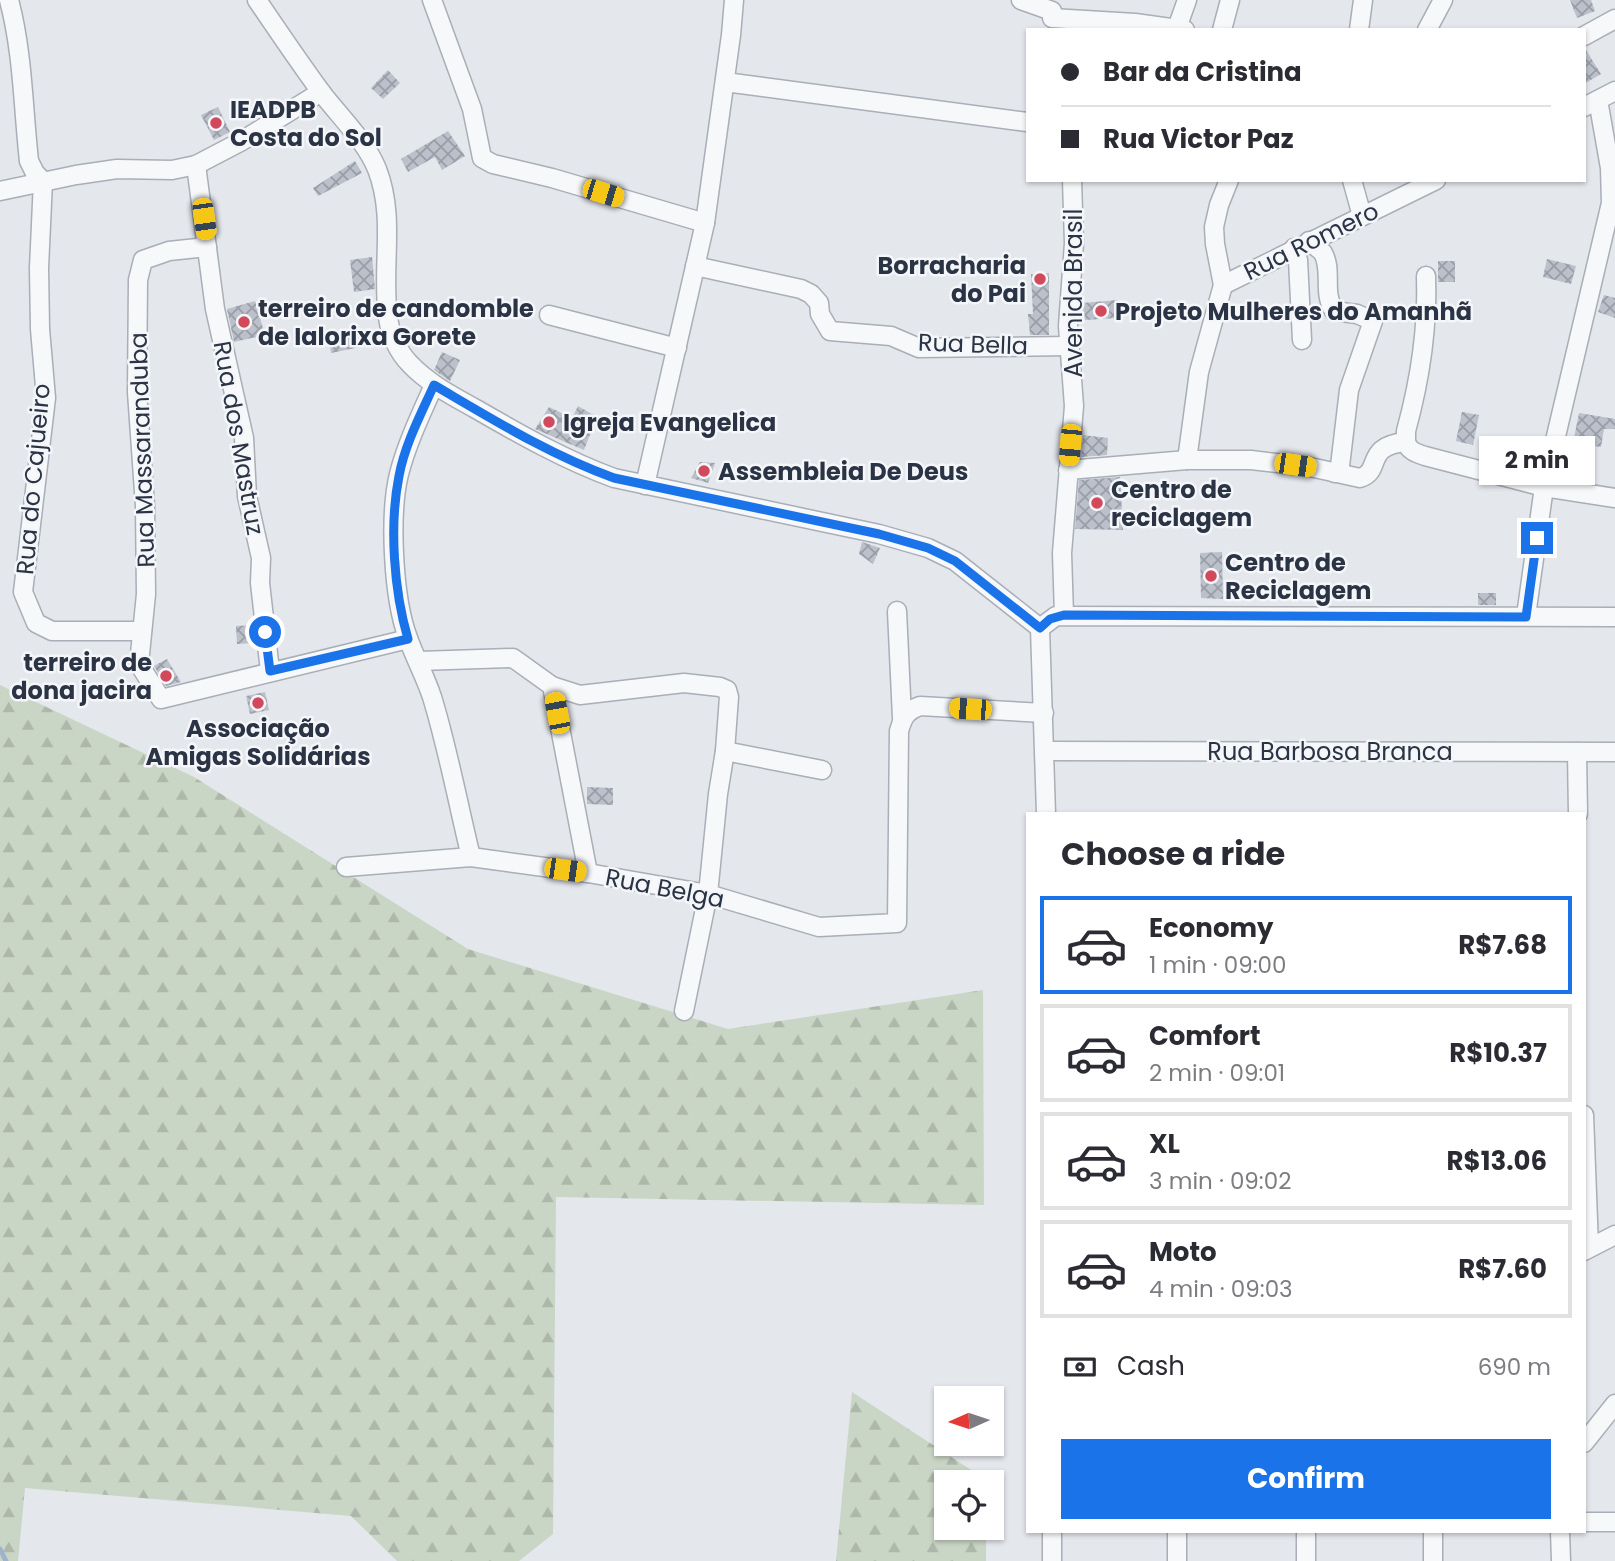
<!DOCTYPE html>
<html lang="en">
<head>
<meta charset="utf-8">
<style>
	body { margin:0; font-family:Poppins,sans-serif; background:#f7f7f7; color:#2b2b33; height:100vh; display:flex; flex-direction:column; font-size:26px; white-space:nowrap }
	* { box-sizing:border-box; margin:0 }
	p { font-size:23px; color:#7c7c81 }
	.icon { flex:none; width:38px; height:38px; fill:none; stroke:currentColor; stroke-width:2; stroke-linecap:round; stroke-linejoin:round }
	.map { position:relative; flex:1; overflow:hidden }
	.drawer { position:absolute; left:1026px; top:812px; width:560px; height:721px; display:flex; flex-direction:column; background:#fff; border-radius:0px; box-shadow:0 2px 5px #0004 }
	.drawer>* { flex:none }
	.guide { position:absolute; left:1026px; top:28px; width:560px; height:154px; border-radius:0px; box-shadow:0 2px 5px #0004; display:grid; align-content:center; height:154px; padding:0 35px; background:#fff }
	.needle { width:46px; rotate:267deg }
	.controls { position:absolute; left:934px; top:1386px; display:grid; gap:14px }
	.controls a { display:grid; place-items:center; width:70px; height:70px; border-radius:0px; background:#fff; box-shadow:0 2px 5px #0004; font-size:35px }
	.end { position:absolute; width:32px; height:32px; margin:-16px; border:9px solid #1a73e8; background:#fff; box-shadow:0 0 0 4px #fff }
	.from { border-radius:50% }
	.bubble { position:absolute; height:49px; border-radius:0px; background:#fff; box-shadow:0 2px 5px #0004; font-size:23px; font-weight:700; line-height:49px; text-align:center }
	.car { position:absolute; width:21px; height:42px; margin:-21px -10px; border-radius:9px; box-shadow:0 0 5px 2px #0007; background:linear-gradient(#f5c518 24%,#345 0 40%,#f5c518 0 76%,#345 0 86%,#f5c518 0) }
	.guide b { display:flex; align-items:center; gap:24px; height:66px; font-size:26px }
	.guide b+b { border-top:2px solid #e1e1e2 }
	.guide i { width:18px; height:18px; background:#2b2b33 }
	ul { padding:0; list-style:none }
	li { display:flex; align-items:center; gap:21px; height:98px; margin:0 14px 10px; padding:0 21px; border:4px solid #e1e1e2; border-radius:0px }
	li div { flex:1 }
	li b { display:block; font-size:26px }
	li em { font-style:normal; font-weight:700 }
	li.on { border-color:#1a73e8 }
	li>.icon { width:63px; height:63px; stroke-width:1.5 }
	h2 { padding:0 35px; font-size:32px; line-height:84px }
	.pay { display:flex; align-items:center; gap:18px; height:77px; padding:0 35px; font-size:26px }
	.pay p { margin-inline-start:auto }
	.action { display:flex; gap:14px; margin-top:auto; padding:14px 35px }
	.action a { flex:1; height:80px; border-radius:0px; background:#1a73e8; color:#fff; font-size:28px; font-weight:700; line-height:80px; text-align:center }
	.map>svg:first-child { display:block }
</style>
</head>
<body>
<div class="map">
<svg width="1615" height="1561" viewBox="0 0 1615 1561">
	<defs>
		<pattern id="forest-firs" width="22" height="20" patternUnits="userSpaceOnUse" patternTransform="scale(1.75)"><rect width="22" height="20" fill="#c9d6c5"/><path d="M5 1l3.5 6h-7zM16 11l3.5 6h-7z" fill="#adb8ab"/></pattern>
		<pattern id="building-cross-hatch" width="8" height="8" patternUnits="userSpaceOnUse" patternTransform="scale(1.75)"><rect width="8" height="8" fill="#bbc0ca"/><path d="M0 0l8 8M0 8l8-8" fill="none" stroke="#989da6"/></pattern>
	</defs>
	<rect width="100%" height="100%" fill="#e4e7ec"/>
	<g fill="url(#forest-firs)">
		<path d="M0,685L194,777L468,949L728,1029L983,990L984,1205L556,1197L553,1534L519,1561H397L351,1516L25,1488L18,1561H0Z"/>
		<path d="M852,1392L985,1479V1482H947V1528H986V1561H836Z"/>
	</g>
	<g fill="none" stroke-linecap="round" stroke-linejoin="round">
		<path stroke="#9fb4cc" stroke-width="5" d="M0,1549L6,1561"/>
	</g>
	<g fill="url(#building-cross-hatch)">
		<path d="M1570,0H1591L1595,11L1577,18Z"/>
		<path d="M1584,47L1601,74L1584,84Z"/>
		<path d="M388,70L400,83L383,99L371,88Z"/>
		<path d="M218,107L230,132L214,140L201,115Z"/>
		<path d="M448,131L465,156L442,170L435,157L408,172L401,159Z"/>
		<path d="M355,161L362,173L318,196L313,188Z"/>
		<path d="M372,257L375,289L354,292L350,260Z"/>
		<path d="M1547,259L1576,266L1571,284L1543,277Z"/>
		<rect x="1438" y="261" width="17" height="21"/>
		<path d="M1049,273V335H1030L1028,314H1033L1031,274Z"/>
		<path d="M1604,295L1615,298V318L1598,312Z"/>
		<path d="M1118,300V318L1085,320L1082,303Z"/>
		<path d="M255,301L265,335L234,342L227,309Z"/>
		<path d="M367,333L370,345L331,353L329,340Z"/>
		<path d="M442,352L460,360L450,381L434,370Z"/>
		<path d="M578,406L597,417L584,450L535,429L549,407L572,418Z"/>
		<path d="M1462,412L1479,415L1473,445L1456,441Z"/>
		<path d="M1579,413L1615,419V429H1604L1601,447L1573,443Z"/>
		<path d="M1083,435L1108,438L1107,455L1081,457Z"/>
		<path d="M700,462L715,463L708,483L691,478Z"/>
		<path d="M1120,477L1123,530L1075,529L1079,480Z"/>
		<path d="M862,542L880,548L873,564L859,554Z"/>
		<path d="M1222,552L1223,599L1201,598L1200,553Z"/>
		<rect x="1478" y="593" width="18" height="12"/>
		<path d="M253,625L255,643L237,644L236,626Z"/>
		<path d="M167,659L181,682L166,686L154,666Z"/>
		<path d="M265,692L269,710L250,714L246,696Z"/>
		<path d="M587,787L613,788V805L587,804Z"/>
	</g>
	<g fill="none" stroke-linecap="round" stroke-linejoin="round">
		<defs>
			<g id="minor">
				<path d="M9,0C23,53 23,107 29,161L35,173L43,181"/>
				<path d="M257,0C278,31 299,62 321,92C340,117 365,140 377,169C396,218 381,267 388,317C390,334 398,352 410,364C429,384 453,396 476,409C521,435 565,460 614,478L879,534L928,548L955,561L1040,628"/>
				<path d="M432,0L472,109L482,158L493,164L552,178L705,223"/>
				<path d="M1021,0L1052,11"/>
				<path d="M1052,18L1135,23L1185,30"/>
				<path d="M1177,28L1187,0"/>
				<path d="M1222,30L1230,0"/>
				<path d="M1359,30L1363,0"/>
				<path d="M1427,30L1443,0"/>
				<path d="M1584,36L1615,19"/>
				<path d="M725,82L1027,122"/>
				<path d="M1584,107L1615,91"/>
				<path d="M196,165L215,309L244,438L247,496L261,558L260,583L270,671"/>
				<path d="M1352,180L1362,216"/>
				<path d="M43,181L39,268L40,329L46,398L23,592L36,623L52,631H142"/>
				<path d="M0,191L76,175L117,169L172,170L196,165L240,142L321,92"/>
				<path d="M1309,241C1313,245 1320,249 1323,253C1333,271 1322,291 1334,311L1357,314L1373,321L1349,390L1340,466L1335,473"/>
				<path d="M207,247L169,251L143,260L138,280L137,392L145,506L146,594L139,664L161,699L408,639"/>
				<path d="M1294,248L1298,260L1302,340"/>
				<path d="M695,266L801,289L811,294L819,303L820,314L830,331L891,336L919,348L1069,346"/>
				<path d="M1223,285L1436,180"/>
				<path d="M549,315L677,348"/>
				<path d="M434,385C421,414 407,443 399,474C389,515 393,598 408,638C415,658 425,676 432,697C448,749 458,804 471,857"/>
				<path d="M1406,442V431C1420,380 1428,329 1426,276"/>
				<path d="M1187,460L1199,372L1223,285L1215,244L1214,227L1219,205L1229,180"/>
				<path d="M1068,470L1187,460H1251L1310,467L1360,478C1383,471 1363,446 1406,442C1409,451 1416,453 1425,456L1544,487L1615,498"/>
				<path d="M645,485L705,223L731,35L734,0"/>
				<path d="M897,611L902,718"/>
				<path d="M1064,615L1062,553L1074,406L1068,326L1074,243L1072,180"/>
				<path d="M1526,616L1544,487L1611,203L1610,168L1598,100"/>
				<path d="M419,661L513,658L552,686L588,873"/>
				<path d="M552,686L580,695L684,683L720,687L727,690L729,697L725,751L718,794L708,894L684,1011"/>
				<path d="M725,751L822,770"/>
				<path d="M1045,751L1615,752"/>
				<path d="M1577,752L1578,814"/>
				<path d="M1046,814L1040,628L1056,616L1615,617"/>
				<path d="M346,867L471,857L588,873L708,894L819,927L897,923L899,731C903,717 906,711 920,706L1044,713"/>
				<path d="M1584,1115L1589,1247"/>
				<path d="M1584,1251L1615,1235"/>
				<path d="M1584,1443L1615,1404"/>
				<path d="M1584,1522H1615"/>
				<path d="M1052,1531V1561"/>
				<path d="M1177,1531V1561"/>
				<path d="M1306,1531V1561"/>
				<path d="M1433,1531V1561"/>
				<path d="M1560,1531L1561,1561"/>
			</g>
		</defs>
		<use href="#minor" stroke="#a9aeb7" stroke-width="21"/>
		<use href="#minor" stroke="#f7f8fa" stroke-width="18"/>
	</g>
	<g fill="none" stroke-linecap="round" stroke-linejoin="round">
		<path stroke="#1a73e8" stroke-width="9" d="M265,632L270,671L408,639C394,591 389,526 399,476C405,444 421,414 434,385C492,419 550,455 614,478L879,534L928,548L955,561L969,572L1040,628L1050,619L1064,615L1526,617L1537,538"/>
	</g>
	<g fill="#d1495b" stroke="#f4f6f9" stroke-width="2.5">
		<circle cx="216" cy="123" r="7"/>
		<circle cx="1040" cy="279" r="7"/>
		<circle cx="1101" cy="311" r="7"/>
		<circle cx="244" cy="322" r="7"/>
		<circle cx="549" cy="422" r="7"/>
		<circle cx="704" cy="471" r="7"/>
		<circle cx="1097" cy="503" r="7"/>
		<circle cx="1211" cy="576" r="7"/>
		<circle cx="166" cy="676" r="7"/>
		<circle cx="258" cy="703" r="7"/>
	</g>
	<g text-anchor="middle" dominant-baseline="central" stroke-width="5" stroke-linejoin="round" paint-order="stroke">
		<g font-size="24" font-weight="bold" fill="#2b3445" stroke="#f4f6f9" text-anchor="start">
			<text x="230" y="109">IEADPB<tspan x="230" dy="28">Costa do Sol</tspan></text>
			<text x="1026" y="265" text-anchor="end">Borracharia<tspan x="1026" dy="28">do Pai</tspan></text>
			<text x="258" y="308">terreiro de candomble<tspan x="258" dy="28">de Ialorixa Gorete</tspan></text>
			<text x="1115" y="311">Projeto Mulheres do Amanhã</text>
			<text x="563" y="422">Igreja Evangelica</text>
			<text x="718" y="471">Assembleia De Deus</text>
			<text x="1111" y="489">Centro de<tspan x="1111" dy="28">reciclagem</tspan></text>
			<text x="1225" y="562">Centro de<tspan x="1225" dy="28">Reciclagem</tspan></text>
			<text x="152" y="662" text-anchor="end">terreiro de<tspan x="152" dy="28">dona jacira</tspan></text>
			<text x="258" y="728" text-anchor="middle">Associação<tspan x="258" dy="28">Amigas Solidárias</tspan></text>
		</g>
		<g font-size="24" fill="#2b3445" stroke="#f4f6f9">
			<text transform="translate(1311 241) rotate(-26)">Rua Romero</text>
			<text transform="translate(1073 293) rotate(-90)">Avenida Brasil</text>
			<text transform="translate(973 344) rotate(2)">Rua Bella</text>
			<text transform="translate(239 438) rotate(80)">Rua dos Mastruz</text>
			<text transform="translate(142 450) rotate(-92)">Rua Massaranduba</text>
			<text transform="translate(33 479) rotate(-85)">Rua do Cajueiro</text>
			<text x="1330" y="751">Rua Barbosa Branca</text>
			<text transform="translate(665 888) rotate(11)">Rua Belga</text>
		</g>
	</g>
</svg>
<div class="controls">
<a><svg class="needle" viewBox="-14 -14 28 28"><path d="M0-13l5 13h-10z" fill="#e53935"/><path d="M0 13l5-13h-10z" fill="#7c7c81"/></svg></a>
<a><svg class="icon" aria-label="locate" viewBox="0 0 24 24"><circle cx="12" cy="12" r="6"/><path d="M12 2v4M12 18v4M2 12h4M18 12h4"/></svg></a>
</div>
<i class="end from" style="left:265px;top:632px"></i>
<i class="end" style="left:1537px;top:538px"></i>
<div class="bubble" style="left:1479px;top:436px;width:116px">2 min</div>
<i class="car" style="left:603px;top:193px;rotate:107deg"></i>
<i class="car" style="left:204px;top:219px;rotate:172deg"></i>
<i class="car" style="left:1070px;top:445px;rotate:185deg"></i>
<i class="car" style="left:1295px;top:465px;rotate:98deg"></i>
<i class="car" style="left:970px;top:709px;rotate:274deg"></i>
<i class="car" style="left:557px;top:713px;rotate:349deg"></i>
<i class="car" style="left:565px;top:870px;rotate:98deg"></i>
<div class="guide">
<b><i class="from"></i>Bar da Cristina</b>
<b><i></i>Rua Victor Paz</b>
</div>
<section class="drawer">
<h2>Choose a ride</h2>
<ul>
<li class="on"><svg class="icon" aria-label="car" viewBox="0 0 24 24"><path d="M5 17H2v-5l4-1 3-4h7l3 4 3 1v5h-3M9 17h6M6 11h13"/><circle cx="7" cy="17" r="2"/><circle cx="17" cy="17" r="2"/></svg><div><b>Economy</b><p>1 min · 09:00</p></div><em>R$7.68</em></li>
<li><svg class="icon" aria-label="car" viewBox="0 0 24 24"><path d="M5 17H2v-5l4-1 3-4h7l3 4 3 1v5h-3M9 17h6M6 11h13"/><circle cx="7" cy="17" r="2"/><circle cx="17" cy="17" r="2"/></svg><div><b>Comfort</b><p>2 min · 09:01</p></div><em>R$10.37</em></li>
<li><svg class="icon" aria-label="car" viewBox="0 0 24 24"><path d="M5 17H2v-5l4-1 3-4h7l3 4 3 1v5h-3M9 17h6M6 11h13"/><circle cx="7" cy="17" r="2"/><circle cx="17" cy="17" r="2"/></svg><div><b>XL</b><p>3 min · 09:02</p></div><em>R$13.06</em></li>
<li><svg class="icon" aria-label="car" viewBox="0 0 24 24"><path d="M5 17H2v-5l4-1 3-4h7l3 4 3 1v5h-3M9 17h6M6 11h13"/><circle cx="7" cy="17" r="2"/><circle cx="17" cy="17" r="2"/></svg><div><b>Moto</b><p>4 min · 09:03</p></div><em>R$7.60</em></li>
</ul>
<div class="pay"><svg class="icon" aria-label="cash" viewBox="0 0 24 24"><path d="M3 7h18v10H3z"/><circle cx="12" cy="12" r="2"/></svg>Cash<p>690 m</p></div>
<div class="action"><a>Confirm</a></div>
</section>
</div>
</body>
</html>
